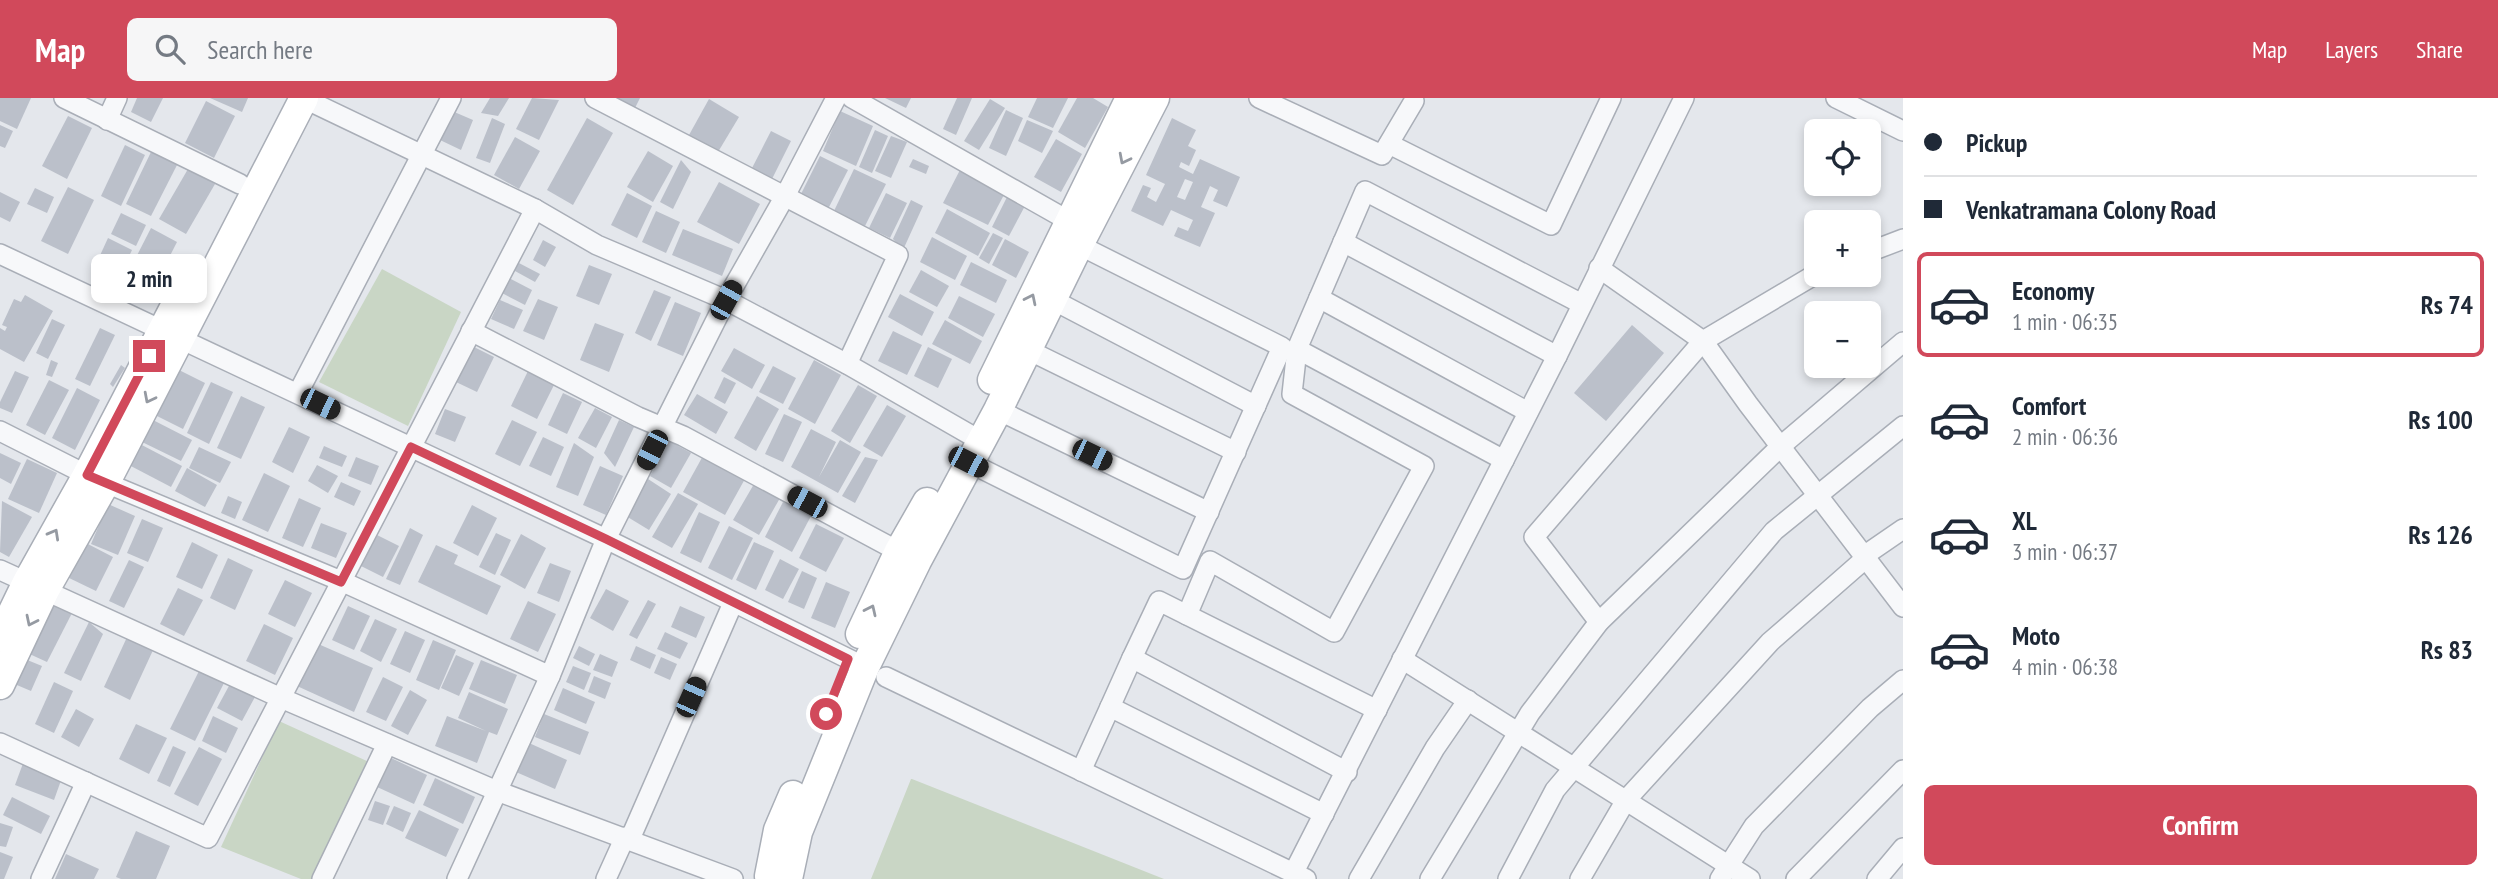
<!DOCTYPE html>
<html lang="en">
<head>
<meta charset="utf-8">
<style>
	body { margin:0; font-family:"PT Sans Narrow",sans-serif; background:#f6f6f7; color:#1f2937; height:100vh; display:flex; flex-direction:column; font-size:26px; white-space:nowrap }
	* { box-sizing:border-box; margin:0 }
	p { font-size:23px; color:#747a83 }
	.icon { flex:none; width:38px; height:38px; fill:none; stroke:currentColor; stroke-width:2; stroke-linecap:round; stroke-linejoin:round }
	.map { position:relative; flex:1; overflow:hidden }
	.details { display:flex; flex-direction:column; background:#fff; width:595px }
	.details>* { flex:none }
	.hud { display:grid; align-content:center; height:154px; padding:0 21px; background:#fff }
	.buttons { position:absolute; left:1804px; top:21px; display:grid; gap:14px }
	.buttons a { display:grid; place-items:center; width:77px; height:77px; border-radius:10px; background:#fff; box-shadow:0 4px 10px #0003; font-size:35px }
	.end { position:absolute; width:32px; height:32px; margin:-16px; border:9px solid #d1495b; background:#fff; box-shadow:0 0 0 4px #fff }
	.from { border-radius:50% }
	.bubble { position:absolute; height:49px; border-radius:10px; background:#fff; box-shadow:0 4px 10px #0003; font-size:23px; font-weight:800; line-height:49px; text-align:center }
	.car { position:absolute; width:21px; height:42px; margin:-21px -10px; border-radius:9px; box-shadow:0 0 5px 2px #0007; background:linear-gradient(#222 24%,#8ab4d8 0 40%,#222 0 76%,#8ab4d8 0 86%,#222 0) }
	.hud b { display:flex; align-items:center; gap:24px; height:66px; font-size:26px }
	.hud b+b { border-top:2px solid #e0e1e3 }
	.hud i { width:18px; height:18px; background:#1f2937 }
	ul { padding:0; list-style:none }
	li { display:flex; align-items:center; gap:21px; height:105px; margin:0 14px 10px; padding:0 7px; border:4px solid transparent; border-radius:10px }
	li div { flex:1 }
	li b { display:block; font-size:26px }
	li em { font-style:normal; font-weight:800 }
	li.selected { border-color:#d1495b }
	li>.icon { width:63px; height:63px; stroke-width:1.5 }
	.cta { display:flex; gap:14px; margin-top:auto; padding:14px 21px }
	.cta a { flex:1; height:80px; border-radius:10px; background:#d1495b; color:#fff; font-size:28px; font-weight:800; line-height:80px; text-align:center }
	header { display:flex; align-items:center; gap:42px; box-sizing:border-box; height:98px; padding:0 35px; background:#d1495b; color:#fff }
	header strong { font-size:33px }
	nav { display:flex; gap:38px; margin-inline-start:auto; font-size:24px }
	.search { width:490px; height:63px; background:#f6f6f7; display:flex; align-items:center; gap:18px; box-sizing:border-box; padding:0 24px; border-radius:10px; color:#747a83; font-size:26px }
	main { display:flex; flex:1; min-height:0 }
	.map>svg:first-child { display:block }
</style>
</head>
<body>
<header>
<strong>Map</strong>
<div class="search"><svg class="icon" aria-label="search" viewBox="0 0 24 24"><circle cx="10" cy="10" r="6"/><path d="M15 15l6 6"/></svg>Search here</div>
<nav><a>Map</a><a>Layers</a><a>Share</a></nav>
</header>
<main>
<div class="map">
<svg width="1903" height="781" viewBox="0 0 1903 781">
	<rect width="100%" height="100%" fill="#e4e7ec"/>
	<g fill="#c9d6c5">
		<path d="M382,171L461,214L408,328L319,284Z"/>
		<path d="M279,623L369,664L312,781H301L221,749Z"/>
		<path d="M911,681H912L1164,781H871Z"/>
	</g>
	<g fill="#bbc0ca" fill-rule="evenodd">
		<path d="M0,0H31L17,31L0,23Z"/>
		<path d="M137,0H163L151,24L131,14Z"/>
		<path d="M210,0H248L242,14Z"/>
		<path d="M490,0H509L498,18L481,15Z"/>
		<path d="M532,0L559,2L539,42L516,31Z"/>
		<path d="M616,0H640L635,10Z"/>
		<path d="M885,0H911L906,10Z"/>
		<path d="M957,0H972L956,37L943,31Z"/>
		<path d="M1037,0H1068L1053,30L1028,19Z"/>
		<path d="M1077,0H1093L1108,9L1085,50L1058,34Z"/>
		<path d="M709,1L739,19L718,54L689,37Z"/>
		<path d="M990,1L1005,10L979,52L964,43Z"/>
		<path d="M206,3L235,18L214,60L185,45Z"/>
		<path d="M1006,12L1023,20L1006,58L989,50Z"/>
		<path d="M452,13L473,22L461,52L440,42Z"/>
		<path d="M840,13L873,28L856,68L823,53Z"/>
		<path d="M68,18L92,30L67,81L42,68Z"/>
		<path d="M492,20L505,26L490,65L476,60Z"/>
		<path d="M587,20L613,35L573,107L547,92Z"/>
		<path d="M1172,20L1196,32L1188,48L1196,52L1189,68L1181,64L1179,69L1193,76L1200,61L1240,79L1227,109L1213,103L1218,92L1210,88L1201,109L1215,115L1200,149L1174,138L1178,129L1188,133L1193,122L1171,112L1163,128L1131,113L1143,87L1151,90L1147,99L1156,104L1165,86L1146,77ZM1185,81L1193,84L1185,102L1177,99Z"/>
		<path d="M1027,22L1053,33L1042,55L1018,43Z"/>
		<path d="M0,27L13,33L5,50L0,48Z"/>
		<path d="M875,32L888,38L872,75L859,69Z"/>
		<path d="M771,33L791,43L771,83L751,72Z"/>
		<path d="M891,38L907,44L891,80L875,73Z"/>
		<path d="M515,39L540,53L519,91L494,77Z"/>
		<path d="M1056,41L1082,56L1061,94L1034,79Z"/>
		<path d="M125,47L145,57L121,108L101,98Z"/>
		<path d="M648,53L673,68L653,104L627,89Z"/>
		<path d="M151,54L177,67L151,118L126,106Z"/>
		<path d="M820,58L848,72L828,111L801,96Z"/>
		<path d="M913,61L929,68L926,76L909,69Z"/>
		<path d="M681,62L691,74L673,111L660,104Z"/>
		<path d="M961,70L1006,93L988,127L943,105Z"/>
		<path d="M188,71L215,86L186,136L159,121Z"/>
		<path d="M854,71L886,86L865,128L834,113Z"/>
		<path d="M719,84L760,106L739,146L697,124Z"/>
		<path d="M68,89L94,102L68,156L41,143Z"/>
		<path d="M35,90L54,99L47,115L27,106Z"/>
		<path d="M0,94L20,104L10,124L0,119Z"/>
		<path d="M627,95L652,108L637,140L611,127Z"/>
		<path d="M886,95L907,105L890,140L869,130Z"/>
		<path d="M1008,97L1026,106L1009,138L992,129Z"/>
		<path d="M911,102L923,108L903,152L893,141Z"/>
		<path d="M947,111L990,135L978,158L935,135Z"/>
		<path d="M656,113L680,124L666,155L642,144Z"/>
		<path d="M121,115L146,127L136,148L111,136Z"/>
		<path d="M151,130L177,144L153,191L127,177Z"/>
		<path d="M683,131L733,151L722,178L672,157Z"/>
		<path d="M993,135L1003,140L989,166L979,160Z"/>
		<path d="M932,139L967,158L955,182L920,164Z"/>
		<path d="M108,140L132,152L121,175L97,164Z"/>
		<path d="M1005,141L1029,154L1016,180L992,167Z"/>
		<path d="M543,142L556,149L545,169L533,162Z"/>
		<path d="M517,164L540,176L535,184L515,173Z"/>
		<path d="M971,164L1007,182L996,205L960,187Z"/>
		<path d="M589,167L612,176L599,207L576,198Z"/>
		<path d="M921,172L949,188L937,209L909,194Z"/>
		<path d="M509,180L532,192L525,207L502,195Z"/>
		<path d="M654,192L671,199L651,243L635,235Z"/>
		<path d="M900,196L934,214L922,238L888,219Z"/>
		<path d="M25,197L53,213L24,264L0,251V230L5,233L7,229L2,227L14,201L21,204Z"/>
		<path d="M959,198L995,216L983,239L948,220Z"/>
		<path d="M538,201L558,209L544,242L523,233Z"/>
		<path d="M500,202L523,212L514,231L491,221Z"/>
		<path d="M675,204L701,215L683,258L657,247Z"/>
		<path d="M52,221L65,227L48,261L36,255Z"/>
		<path d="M945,222L982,243L970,266L932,246Z"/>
		<path d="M595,225L624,236L609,274L580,262Z"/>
		<path d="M1632,227L1664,255L1606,323L1574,295Z"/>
		<path d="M100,230L115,237L90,288L75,281Z"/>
		<path d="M893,233L922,247L907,277L878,263Z"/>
		<path d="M472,248L494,259L477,294L456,284Z"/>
		<path d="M928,249L952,261L938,290L914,278Z"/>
		<path d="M734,250L765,267L752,291L721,273Z"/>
		<path d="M51,262L58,265L52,279L46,277Z"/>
		<path d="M814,262L841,277L815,326L788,311Z"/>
		<path d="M121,267L125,270L113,289L110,286Z"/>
		<path d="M773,268L796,280L783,306L759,294Z"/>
		<path d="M177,271L205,285L183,331L155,317Z"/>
		<path d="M15,273L29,279L12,315L0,310V304Z"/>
		<path d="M528,273L554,287L537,321L511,308Z"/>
		<path d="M724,279L736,285L725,306L714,300Z"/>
		<path d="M49,282L69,292L45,337L26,327Z"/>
		<path d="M211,284L233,294L209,346L187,335Z"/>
		<path d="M858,287L877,298L850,345L831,333Z"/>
		<path d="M77,290L100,302L75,352L52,340Z"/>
		<path d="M563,295L582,304L567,336L548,327Z"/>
		<path d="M697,296L728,314L716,336L684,317Z"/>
		<path d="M241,298L265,309L241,361L217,350Z"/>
		<path d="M757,298L779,311L756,353L734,340Z"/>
		<path d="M887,307L906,318L882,359L863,348Z"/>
		<path d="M595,310L612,319L596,350L578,340Z"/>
		<path d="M445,311L466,319L455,344L435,336Z"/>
		<path d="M784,316L802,324L783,364L765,356Z"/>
		<path d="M151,321L192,342L181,363L140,343Z"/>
		<path d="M512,322L537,334L520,368L495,356Z"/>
		<path d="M619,322L634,329L615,369L604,355Z"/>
		<path d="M289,329L310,339L293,375L272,364Z"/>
		<path d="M811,331L836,344L819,379L840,342L861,354L838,395L791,369Z"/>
		<path d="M543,339L564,349L551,378L529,368Z"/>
		<path d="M669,343L691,355L671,390L650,378Z"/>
		<path d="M138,345L182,368L171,389L127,366Z"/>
		<path d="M574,345L594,359L578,398L556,389Z"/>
		<path d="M324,348L347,358L342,369L319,360Z"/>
		<path d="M199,349L231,364L220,385L189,370Z"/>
		<path d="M0,355L21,365L11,386L0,380Z"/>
		<path d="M704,356L746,379L725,417L683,394Z"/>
		<path d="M356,359L379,368L371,387L348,378Z"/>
		<path d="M865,359L878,362L855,405L842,398Z"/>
		<path d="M27,361L57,375L39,415L8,401Z"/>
		<path d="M317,367L338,378L328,395L308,383Z"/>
		<path d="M600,368L623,378L606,417L583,407Z"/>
		<path d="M187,370L217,387L205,409L175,393Z"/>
		<path d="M264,375L290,388L268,434L242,422Z"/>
		<path d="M648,381L671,396L649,432L626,418Z"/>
		<path d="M341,384L361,393L354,408L334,399Z"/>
		<path d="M754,386L780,400L759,437L733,422Z"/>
		<path d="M678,395L698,406L672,450L652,439Z"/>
		<path d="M228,398L242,404L235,421L221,415Z"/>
		<path d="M299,400L321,410L303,449L282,440Z"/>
		<path d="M2,403L32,419L9,459L0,454Z"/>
		<path d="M783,404L811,418L792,454L765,439Z"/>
		<path d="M108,406L135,418L118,457L91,446Z"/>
		<path d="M472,407L497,420L478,458L453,445Z"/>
		<path d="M699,414L720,424L701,465L680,455Z"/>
		<path d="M142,421L163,430L148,464L127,455Z"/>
		<path d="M321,425L347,435L336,460L311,450Z"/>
		<path d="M816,426L844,440L826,474L799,460Z"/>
		<path d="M729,428L753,440L732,482L708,470Z"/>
		<path d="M410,430L423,437L400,487L386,481Z"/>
		<path d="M496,435L511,442L495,477L479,469Z"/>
		<path d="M521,436L546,450L525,491L500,477Z"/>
		<path d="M377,437L399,448L383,479L361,468Z"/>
		<path d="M84,444L113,459L96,493L67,479Z"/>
		<path d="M192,444L218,457L202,491L176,479Z"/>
		<path d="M754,444L774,453L756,492L736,482Z"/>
		<path d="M436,447L458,457L454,466L501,488L487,517L418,484Z"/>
		<path d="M228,460L253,472L235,512L210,500Z"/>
		<path d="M780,461L799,471L783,501L765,492Z"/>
		<path d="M129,462L144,469L124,510L109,503Z"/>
		<path d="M550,465L571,473L559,504L537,495Z"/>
		<path d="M802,473L817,480L804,511L788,504Z"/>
		<path d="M285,482L312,495L295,529L268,516Z"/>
		<path d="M826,484L850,494L835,530L811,520Z"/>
		<path d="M178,490L203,502L184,538L160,526Z"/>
		<path d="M606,491L629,503L613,533L590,520Z"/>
		<path d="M648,502L656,506L637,541L629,537Z"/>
		<path d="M48,503L72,515L47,564L23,553Z"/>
		<path d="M528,503L556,516L538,554L510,541Z"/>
		<path d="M348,508L370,518L354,552L332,542Z"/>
		<path d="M680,508L705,519L696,540L671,529Z"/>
		<path d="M375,521L397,531L381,564L360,553Z"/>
		<path d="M89,524L103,536L81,583L64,575Z"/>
		<path d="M264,526L293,540L275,577L246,563Z"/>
		<path d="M405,533L425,542L410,575L390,566Z"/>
		<path d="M665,534L688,545L680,561L657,551Z"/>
		<path d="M128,537L154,550L130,602L104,589Z"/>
		<path d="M433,542L456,552L439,592L416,582Z"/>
		<path d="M316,545L373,570L354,614L297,588Z"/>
		<path d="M579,548L595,556L589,568L573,560Z"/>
		<path d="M636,548L656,557L650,571L630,562Z"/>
		<path d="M600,556L618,564L612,579L593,572Z"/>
		<path d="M15,557L42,568L31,593L5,582Z"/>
		<path d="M456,557L474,565L459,598L441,590Z"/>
		<path d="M661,559L677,566L670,582L654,575Z"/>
		<path d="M481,562L517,577L505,606L469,591Z"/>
		<path d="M573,568L591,575L584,592L566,584Z"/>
		<path d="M199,573L224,585L195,643L170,631Z"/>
		<path d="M594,578L611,585L605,601L588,594Z"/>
		<path d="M383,579L403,589L386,623L366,614Z"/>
		<path d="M54,584L73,593L54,635L35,626Z"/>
		<path d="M230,586L256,597L242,623L217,610Z"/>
		<path d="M563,590L595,604L586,626L554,612Z"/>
		<path d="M410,592L427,602L408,637L391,628Z"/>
		<path d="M469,594L508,611L497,637L489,634L477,665L435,648L447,618L486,633L458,620Z"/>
		<path d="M76,611L94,621L79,649L61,639Z"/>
		<path d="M544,616L589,634L580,657L535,639Z"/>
		<path d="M213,618L238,630L226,655L202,643Z"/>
		<path d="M136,626L167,640L149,676L119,661Z"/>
		<path d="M529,645L567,662L555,691L516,674Z"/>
		<path d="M173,648L186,654L170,689L157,683Z"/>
		<path d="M199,649L222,661L198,708L174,696Z"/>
		<path d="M389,659L427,677L414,706L375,688Z"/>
		<path d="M25,660L64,674L54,702L15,687Z"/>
		<path d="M435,680L475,699L463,726L423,707Z"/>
		<path d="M12,699L50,718L41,736L3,717Z"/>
		<path d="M375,703L390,708L383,727L368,722Z"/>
		<path d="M394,708L411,715L403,734L386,726Z"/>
		<path d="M419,712L459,731L446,759L405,740Z"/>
		<path d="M0,725L13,729L6,749L0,748Z"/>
		<path d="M136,733L170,748L156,781H121L116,779Z"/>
		<path d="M0,754L13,759L4,781H0Z"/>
		<path d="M66,756L99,771L94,781H55Z"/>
	</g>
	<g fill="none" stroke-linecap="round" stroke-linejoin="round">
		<defs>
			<g id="street">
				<path d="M64,0L240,86"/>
				<path d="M303,0L535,111L597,147L726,202L847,266L981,343"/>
				<path d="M595,0L898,157L847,266"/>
				<path d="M852,0L1069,123"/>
				<path d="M1259,0L1382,57L1414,3"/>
				<path d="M1836,0L1903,33"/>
				<path d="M107,22L117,0"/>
				<path d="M1389,46L1551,127L1611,0"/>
				<path d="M1343,144L1557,258"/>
				<path d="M1869,154L1903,141"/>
				<path d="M0,156L606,441L865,569"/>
				<path d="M1599,170L1703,243L1748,306L1903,509"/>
				<path d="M1319,200L1528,314"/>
				<path d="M1053,202L1256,308"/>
				<path d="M471,233L638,319L683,338L909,459"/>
				<path d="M1018,247L1236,354"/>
				<path d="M298,295L451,0"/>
				<path d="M998,312L1209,414"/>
				<path d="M0,333L87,377L341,483L550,578"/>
				<path d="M1504,362L1297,251L1365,93L1582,206"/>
				<path d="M968,364L1183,471L1282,249L1079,147"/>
				<path d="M0,472L281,600L497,693L733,781"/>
				<path d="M1187,517L1210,463L1334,534L1424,368L1292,296L1297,251"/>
				<path d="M1599,524L1534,439L1703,243L1816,176"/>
				<path d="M1132,560L1159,503L1377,612"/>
				<path d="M1402,561L1750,781"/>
				<path d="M886,579L1306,781"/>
				<path d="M1110,609L1132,560L1347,674"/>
				<path d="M0,645L208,740L535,111"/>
				<path d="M1081,673L1110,609L1324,716"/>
				<path d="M630,741L733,505"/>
				<path d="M1294,774L1557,258L1684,0"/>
				<path d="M41,781L86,684"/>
				<path d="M322,781L387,646"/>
				<path d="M457,781L550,578L606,441L726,202L785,98L836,0"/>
				<path d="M606,781L625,739"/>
				<path d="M1359,781L1435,650L1468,602"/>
				<path d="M1430,781L1530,615L1599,524L1781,348L1903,244"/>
				<path d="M1508,781L1555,692L1774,433L1903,328"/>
				<path d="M1580,781L1626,702L1770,544L1866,460L1871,453L1903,431"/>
				<path d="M1720,781L1754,728L1870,610L1903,582"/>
				<path d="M1796,781L1903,672"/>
				<path d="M1877,781L1903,750"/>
			</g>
			<g id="secondary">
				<path d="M992,282L1130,0"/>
				<path d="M860,536L899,453L927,404"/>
				<path d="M0,540L27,484L87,377L175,208"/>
				<path d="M0,587L45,492L106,384L304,0"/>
				<path d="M769,778L778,732L793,697"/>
				<path d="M788,781L798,734L865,569L917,463L998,312L1079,147L1155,0"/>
			</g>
		</defs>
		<use href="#street" stroke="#a9aeb7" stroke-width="22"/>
		<use href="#secondary" stroke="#a9aeb7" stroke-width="31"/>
		<use href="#street" stroke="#f7f8fa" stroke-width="19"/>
		<use href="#secondary" stroke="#fff" stroke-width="28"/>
	</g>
	<defs><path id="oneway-chevron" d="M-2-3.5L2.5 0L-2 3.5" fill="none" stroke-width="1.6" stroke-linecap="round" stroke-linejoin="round" transform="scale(1.75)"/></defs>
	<g stroke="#959aa2">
		<use href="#oneway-chevron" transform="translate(1124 61) rotate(117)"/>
		<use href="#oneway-chevron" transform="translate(1031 201) rotate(-64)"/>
		<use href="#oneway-chevron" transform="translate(149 300) rotate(117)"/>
		<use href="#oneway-chevron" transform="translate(54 436) rotate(-61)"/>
		<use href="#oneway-chevron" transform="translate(871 512) rotate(-65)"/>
		<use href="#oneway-chevron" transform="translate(31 523) rotate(116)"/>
	</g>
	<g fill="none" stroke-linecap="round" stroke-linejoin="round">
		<path stroke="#d1495b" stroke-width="9" d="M149,258L87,377L341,484L411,349L606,441L848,561L826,616"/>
	</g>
</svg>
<div class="buttons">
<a><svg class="icon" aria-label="locate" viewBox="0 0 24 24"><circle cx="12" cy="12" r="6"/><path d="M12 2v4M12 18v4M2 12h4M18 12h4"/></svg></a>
<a>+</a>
<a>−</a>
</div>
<i class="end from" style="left:826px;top:616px"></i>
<i class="end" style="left:149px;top:258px"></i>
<div class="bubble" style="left:91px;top:156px;width:116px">2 min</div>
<i class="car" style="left:726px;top:202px;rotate:29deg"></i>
<i class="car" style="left:320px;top:306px;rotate:116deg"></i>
<i class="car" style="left:652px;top:352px;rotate:207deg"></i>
<i class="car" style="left:1092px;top:357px;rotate:116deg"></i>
<i class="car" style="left:968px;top:364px;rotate:117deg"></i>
<i class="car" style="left:807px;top:404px;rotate:298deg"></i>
<i class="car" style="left:691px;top:599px;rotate:24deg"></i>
</div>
<section class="details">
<div class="hud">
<b><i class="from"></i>Pickup</b>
<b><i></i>Venkatramana Colony Road</b>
</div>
<ul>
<li class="selected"><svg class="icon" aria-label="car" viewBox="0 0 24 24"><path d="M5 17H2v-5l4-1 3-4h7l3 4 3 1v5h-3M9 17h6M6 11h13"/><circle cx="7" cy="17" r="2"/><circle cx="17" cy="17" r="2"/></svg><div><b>Economy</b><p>1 min · 06:35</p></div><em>Rs 74</em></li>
<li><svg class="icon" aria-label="car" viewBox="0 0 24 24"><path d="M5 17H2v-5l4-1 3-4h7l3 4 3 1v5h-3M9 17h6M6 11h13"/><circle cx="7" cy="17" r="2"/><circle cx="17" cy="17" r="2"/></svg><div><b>Comfort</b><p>2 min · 06:36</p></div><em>Rs 100</em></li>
<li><svg class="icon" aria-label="car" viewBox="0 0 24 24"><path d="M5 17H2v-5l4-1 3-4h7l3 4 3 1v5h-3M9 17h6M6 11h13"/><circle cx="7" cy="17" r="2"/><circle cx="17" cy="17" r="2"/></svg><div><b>XL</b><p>3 min · 06:37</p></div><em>Rs 126</em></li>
<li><svg class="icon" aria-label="car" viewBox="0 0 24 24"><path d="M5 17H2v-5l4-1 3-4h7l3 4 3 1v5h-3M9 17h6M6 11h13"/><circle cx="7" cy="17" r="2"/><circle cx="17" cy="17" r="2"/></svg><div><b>Moto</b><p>4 min · 06:38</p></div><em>Rs 83</em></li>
</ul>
<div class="cta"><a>Confirm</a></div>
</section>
</main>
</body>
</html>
